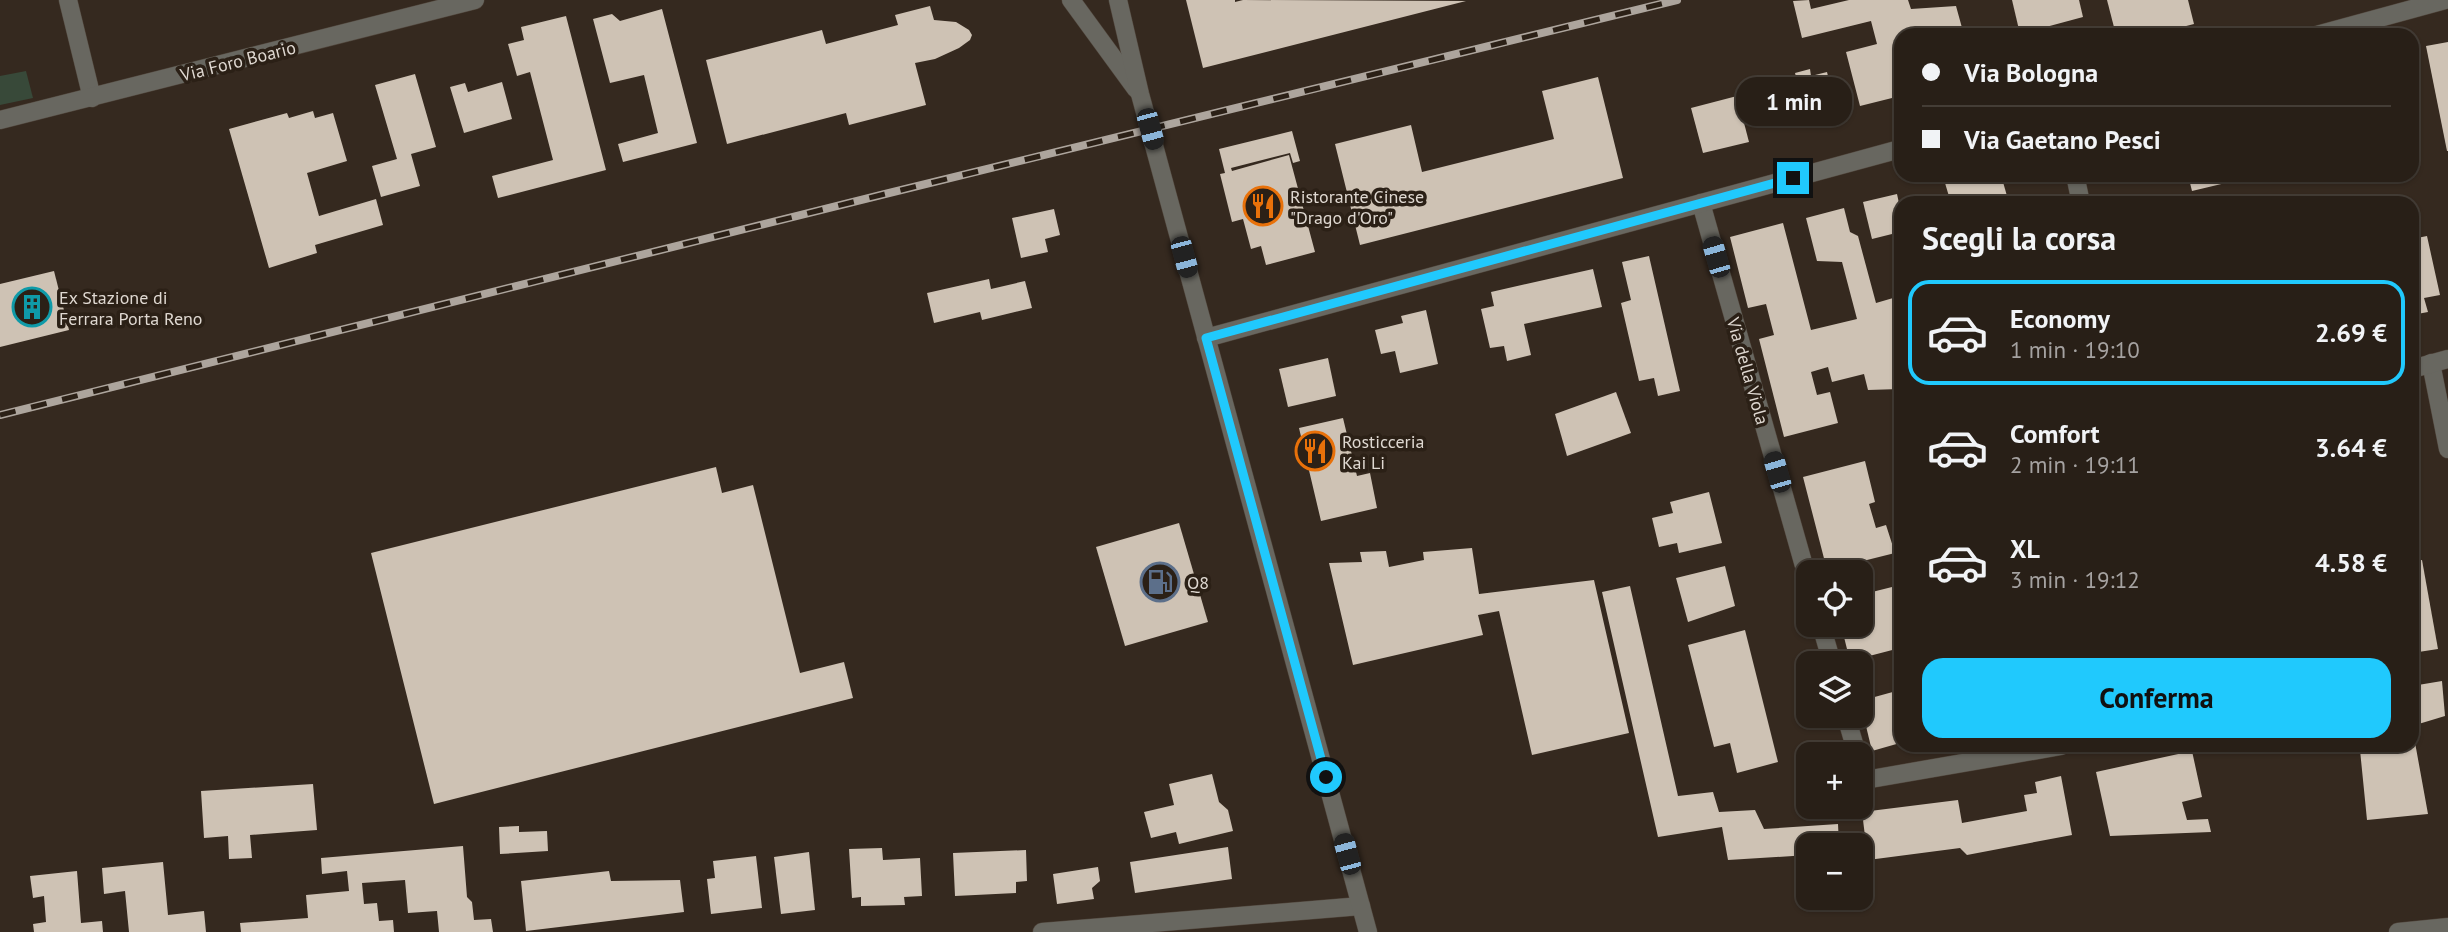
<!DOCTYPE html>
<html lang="it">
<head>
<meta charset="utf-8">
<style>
	body { margin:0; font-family:"PT Sans",sans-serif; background:#302720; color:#f1f3f6; height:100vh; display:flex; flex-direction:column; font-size:26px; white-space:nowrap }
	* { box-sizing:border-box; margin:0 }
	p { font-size:23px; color:#a5a2a1 }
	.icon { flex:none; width:38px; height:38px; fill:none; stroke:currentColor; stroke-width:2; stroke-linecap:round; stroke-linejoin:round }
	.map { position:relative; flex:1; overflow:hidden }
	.details { position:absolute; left:1894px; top:196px; width:525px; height:556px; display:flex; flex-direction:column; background:#281f17; border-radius:21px; box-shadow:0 2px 5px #0004,0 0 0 2px #443d36 }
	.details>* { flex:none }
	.banner { position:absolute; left:1894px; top:28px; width:525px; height:154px; border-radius:21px; box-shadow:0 2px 5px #0004,0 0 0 2px #443d36; display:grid; align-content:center; height:154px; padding:0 28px; background:#281f17 }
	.controls { position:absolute; left:1796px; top:560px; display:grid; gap:14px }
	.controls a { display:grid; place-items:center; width:77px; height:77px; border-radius:14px; background:#281f17; box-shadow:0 2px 5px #0004,0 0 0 2px #443d36; font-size:35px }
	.end { position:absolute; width:32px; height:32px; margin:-16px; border:9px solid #20c9fd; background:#111; box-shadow:0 0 0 4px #111 }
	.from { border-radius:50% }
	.bubble { position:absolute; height:49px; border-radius:21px; background:#281f17; box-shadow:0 2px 5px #0004,0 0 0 2px #443d36; font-size:23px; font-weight:600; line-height:49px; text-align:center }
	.car { position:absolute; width:21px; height:42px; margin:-21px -10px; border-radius:9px; box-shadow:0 0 5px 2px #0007; background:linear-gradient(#222 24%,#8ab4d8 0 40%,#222 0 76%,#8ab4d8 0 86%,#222 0) }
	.banner b { display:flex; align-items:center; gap:24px; height:66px; font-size:26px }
	.banner b+b { border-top:2px solid #443d36 }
	.banner i { width:18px; height:18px; background:#f1f3f6 }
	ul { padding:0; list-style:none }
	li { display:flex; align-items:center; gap:21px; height:105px; margin:0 14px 10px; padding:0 14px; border:4px solid transparent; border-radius:21px }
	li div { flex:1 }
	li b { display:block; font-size:26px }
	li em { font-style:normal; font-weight:600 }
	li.current { border-color:#20c9fd }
	li>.icon { width:63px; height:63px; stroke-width:1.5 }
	h2 { padding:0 28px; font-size:32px; line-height:84px }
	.action { display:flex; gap:14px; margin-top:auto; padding:14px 28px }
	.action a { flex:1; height:80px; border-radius:21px; background:#20c9fd; color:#111; font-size:28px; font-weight:600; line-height:80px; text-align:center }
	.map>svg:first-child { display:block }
</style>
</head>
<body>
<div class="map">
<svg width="2448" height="932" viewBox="0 0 2448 932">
	<rect width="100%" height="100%" fill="#35291f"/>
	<path fill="#384939" d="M26,71L33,98L0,105V76Z"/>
	<g fill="#cec2b4">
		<path d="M1186,0H1235V2L1243,0L1466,1L1203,68Z"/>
		<path d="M1809,0L1811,9L1849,0H1908L1911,9L1956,6L1964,35H1900V96L1860,106L1846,52L1877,44L1871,21L1802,38L1793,1Z"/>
		<path d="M2012,0H2079L2083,17L2020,34Z"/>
		<path d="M2107,0H2188L2194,24L2151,35H2116Z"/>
		<path d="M930,6L934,20L956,22L969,30L972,35L970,40L959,48L935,59L915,63L926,105L849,125L846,113L727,144L706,60L822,30L826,44L898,25L895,15Z"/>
		<path d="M662,9L697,143L623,162L618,144L658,133L644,75L610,83L593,19L612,14L620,21Z"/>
		<path d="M566,16L606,170L498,198L492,176L553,160L530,72L517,76L508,44L524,40L521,27Z"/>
		<path d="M2448,42V151H2447L2426,46Z"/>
		<path d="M1810,69L1811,76L1827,72L1838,118L1809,125L1795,73Z"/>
		<path d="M415,74L436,147L411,154L420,186L381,197L372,166L397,159L375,85Z"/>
		<path d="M1598,77L1623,178L1360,245L1335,144L1411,125L1422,172L1554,139L1542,91Z"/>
		<path d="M502,82L512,119L464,133L450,87L465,83L468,92Z"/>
		<path d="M1737,96L1749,142L1703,153L1691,108Z"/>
		<path d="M313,111L315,118L333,113L347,161L307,173L319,216L376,199L383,225L315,245L317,253L269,268L229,129L287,113L289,118Z"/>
		<path d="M1292,131L1300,161L1293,163L1290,153L1231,168L1232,171L1289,155L1315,252L1266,265L1261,246L1251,249L1243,219L1232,222L1220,174L1225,173L1219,149Z"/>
		<path d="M1973,175H2001L2009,203H1951L1945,183Z"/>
		<path d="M2088,175H2122L2123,176L2090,183Z"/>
		<path d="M2188,175H2233L2234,181L2192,191Z"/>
		<path d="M1897,194L1900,208V232L1872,239L1863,202Z"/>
		<path d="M1844,208L1850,232L1858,236L1876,303L1900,296V389L1868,390L1864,374L1832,382L1828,367L1811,372L1817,395L1830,392L1838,423L1784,437L1759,339L1774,335L1766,304L1748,308L1730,237L1783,223L1811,330L1857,319L1842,262L1817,261L1806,218Z"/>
		<path d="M1054,209L1060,235L1045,239L1048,252L1021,258L1012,218Z"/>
		<path d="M2427,236L2440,295L2424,298L2428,312L2412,315V239Z"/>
		<path d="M1649,256L1680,391L1658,396L1654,378L1639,381L1621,303L1631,300L1622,262Z"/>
		<path d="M1593,269L1602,307L1524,324L1531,355L1507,361L1504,346L1490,348L1481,309L1494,306L1491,292Z"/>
		<path d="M54,271L69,330L0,347V284Z"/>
		<path d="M989,279L991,289L1025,281L1032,308L982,320L980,312L934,323L927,293Z"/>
		<path d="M1426,310L1438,364L1400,373L1395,351L1381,354L1375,330L1403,323L1401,316Z"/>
		<path d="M1328,358L1336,396L1288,407L1279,369Z"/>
		<path d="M1616,392L1631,433L1567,456L1555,414Z"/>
		<path d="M1343,418L1357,476L1370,473L1377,508L1321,521L1299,428Z"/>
		<path d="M1865,461L1875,502L1869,504L1876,528L1886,525L1895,553L1827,570L1803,477Z"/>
		<path d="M716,467L722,493L753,485L800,673L844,662L853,698L434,804L371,553Z"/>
		<path d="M1709,492L1722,543L1679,553L1677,543L1659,547L1652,518L1673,513L1670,502Z"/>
		<path d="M1179,523L1208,622L1125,646L1096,547Z"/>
		<path d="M1472,548L1479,594L1594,580L1629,733L1532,755L1499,611L1478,615L1483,635L1353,665L1329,563L1362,562L1360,552L1386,551L1389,567L1424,560L1423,552Z"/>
		<path d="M2422,560L2438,649L2412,653V561Z"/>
		<path d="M1725,566L1735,606L1688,622L1676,578Z"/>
		<path d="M1900,585V648L1850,661L1841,625H1860V595Z"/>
		<path d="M1630,586L1678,796L1713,792L1719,812L1755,810L1764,829L1838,824L1839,845H1808V855L1728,860L1722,827L1658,837L1602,592Z"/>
		<path d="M1745,630L1778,762L1737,773L1730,743L1714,747L1688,645Z"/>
		<path d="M2442,681L2445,716L2412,726V686Z"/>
		<path d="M1900,690V743L1872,751L1860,701Z"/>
		<path d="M2412,726L2428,814L2367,820L2360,750L2318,754L2317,746H2412Z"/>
		<path d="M2192,751L2202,797L2182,802L2187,820L2208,819L2211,832L2110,836L2096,772Z"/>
		<path d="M1212,774L1219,802L1228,810L1233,831L1179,844L1176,832L1151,838L1144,812L1174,805L1169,784Z"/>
		<path d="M2061,776L2072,835L1967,855L1960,848L1868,860L1862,812L1958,800L1962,823L2027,811L2024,795L2037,793L2035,782Z"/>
		<path d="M313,784L317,830L250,835L252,858L229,859L228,836L204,838L201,791Z"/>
		<path d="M519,826V832L547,831L548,851L500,854L499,827Z"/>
		<path d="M463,846L467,897L472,902L474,920L491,919L493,932H439L437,911L408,913L405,880L362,883L364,904L377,903L379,921L393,920L394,932H241L240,923L308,918L306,895L349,891L347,871L322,874L321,858Z"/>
		<path d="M1228,847L1232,879L1135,893L1130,862Z"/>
		<path d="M882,848L883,860L920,858L922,896L904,897L905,905L861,906V897L852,898L849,849Z"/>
		<path d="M1026,850L1027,881L1016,882V893L955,896L953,853Z"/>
		<path d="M809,852L815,910L781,914L774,857Z"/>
		<path d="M756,856L762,908L711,914L707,879L715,878L713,861Z"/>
		<path d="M163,862L168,915L204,911L206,932H129L125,891L104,894L102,868Z"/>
		<path d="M1098,867L1100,881L1092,888L1094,899L1057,904L1053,874Z"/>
		<path d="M77,871L81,923L102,921L103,932H34L33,924L46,922L44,896L33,898L30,876Z"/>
		<path d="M609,871L611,881L680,880L684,912L526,931L521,881Z"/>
	</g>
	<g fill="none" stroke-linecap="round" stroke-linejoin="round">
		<defs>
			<g id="minor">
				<path d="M68,0L92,98"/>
				<path d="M2317,35L2445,0"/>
				<path d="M2075,175L2081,203"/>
				<path d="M1701,203L1808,580"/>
				<path d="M1206,338L1900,149"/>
				<path d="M2431,363L2448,449"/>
				<path d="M2412,369L2448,359"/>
				<path d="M1821,625L1832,663"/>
				<path d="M1846,716L1857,754"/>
				<path d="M1860,764L1865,780L2061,746"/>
				<path d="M1042,932L1361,906"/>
				<path d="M2398,932L2448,927"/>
			</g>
			<g id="tertiary">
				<path d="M1071,0L1136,89"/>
				<path d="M1118,0L1140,94L1368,932"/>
				<path d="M0,120L475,0"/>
			</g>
		</defs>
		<use href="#minor" stroke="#50453b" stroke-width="19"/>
		<use href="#tertiary" stroke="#50453b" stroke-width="19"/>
		<use href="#minor" stroke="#686760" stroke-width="18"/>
		<use href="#tertiary" stroke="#686760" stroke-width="18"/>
		<defs>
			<path id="rail" d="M0,415L885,194L1677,0"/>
		</defs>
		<use href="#rail" stroke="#ada59d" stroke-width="8"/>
		<use href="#rail" stroke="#2b2016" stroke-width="5" stroke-dasharray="16" stroke-linecap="butt"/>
	</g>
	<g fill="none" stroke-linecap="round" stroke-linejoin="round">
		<path stroke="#20c9fd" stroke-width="9" d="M1326,777L1206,338L1793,178"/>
	</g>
	<defs>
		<symbol id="restaurant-ring" viewBox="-11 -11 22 22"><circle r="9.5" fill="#2b2016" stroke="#e8710a" stroke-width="1.5"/><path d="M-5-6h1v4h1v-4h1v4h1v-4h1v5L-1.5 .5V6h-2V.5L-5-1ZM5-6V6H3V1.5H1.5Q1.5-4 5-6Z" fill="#e8710a"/></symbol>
		<symbol id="building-ring" viewBox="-11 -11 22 22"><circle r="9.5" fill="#2b2016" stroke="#0f9aa8" stroke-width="1.5"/><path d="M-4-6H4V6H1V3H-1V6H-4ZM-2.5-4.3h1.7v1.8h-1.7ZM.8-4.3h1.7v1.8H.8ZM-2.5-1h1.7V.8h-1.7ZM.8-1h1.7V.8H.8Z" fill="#0f9aa8"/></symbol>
		<symbol id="fuel-ring" viewBox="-11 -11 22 22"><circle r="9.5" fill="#2b2016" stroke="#5c6f8a" stroke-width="1.5"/><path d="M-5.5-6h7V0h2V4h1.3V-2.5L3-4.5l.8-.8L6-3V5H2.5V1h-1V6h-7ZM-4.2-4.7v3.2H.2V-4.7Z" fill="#5c6f8a"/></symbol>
	</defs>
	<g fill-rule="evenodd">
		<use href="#restaurant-ring" x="1241" y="184" width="44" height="44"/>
		<use href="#building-ring" x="10" y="285" width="44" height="44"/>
		<use href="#restaurant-ring" x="1293" y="429" width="44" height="44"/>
		<use href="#fuel-ring" x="1138" y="560" width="44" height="44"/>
	</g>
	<g text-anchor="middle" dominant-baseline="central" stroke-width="7" stroke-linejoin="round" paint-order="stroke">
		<g font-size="18" fill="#dfd8d1" stroke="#2b2016">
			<text transform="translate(238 61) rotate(-14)">Via Foro Boario</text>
			<text transform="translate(1748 371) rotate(74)">Via della Viola</text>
		</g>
		<g font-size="18" fill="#dfd8d1" stroke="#2b2016" text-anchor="start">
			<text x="1290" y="196">Ristorante Cinese<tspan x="1290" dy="21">"Drago d'Oro"</tspan></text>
			<text x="59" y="297">Ex Stazione di<tspan x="59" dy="21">Ferrara Porta Reno</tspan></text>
			<text x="1342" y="441">Rosticceria<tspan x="1342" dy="21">Kai Li</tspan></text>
			<text x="1187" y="582">Q8</text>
		</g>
	</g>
</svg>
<div class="controls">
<a><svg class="icon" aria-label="locate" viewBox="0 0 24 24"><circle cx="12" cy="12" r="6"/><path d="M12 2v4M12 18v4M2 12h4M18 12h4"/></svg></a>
<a><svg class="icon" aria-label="layers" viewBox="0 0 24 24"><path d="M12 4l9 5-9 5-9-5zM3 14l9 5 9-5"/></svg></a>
<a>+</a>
<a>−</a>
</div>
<i class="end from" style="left:1326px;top:777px"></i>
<i class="end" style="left:1793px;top:178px"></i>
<div class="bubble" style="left:1736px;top:77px;width:116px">1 min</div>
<i class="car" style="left:1150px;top:129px;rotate:165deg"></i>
<i class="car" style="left:1184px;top:257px;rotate:165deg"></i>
<i class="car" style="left:1716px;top:257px;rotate:344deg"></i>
<i class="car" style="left:1777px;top:472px;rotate:344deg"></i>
<i class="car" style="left:1347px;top:854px;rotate:345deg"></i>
<div class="banner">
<b><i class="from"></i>Via Bologna</b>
<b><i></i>Via Gaetano Pesci</b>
</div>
<section class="details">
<h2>Scegli la corsa</h2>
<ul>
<li class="current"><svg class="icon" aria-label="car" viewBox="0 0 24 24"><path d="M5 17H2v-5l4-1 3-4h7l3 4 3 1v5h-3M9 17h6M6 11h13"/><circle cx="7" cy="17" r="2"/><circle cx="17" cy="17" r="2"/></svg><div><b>Economy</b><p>1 min · 19:10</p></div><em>2.69 €</em></li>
<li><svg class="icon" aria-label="car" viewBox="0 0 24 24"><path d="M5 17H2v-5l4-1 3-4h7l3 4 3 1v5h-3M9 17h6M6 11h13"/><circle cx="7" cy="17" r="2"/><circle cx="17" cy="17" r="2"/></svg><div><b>Comfort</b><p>2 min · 19:11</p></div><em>3.64 €</em></li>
<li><svg class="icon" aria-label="car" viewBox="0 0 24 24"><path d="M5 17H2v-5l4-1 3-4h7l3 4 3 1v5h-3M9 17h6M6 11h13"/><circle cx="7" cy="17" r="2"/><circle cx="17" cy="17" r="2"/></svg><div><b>XL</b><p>3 min · 19:12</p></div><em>4.58 €</em></li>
</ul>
<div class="action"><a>Conferma</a></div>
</section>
</div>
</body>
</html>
